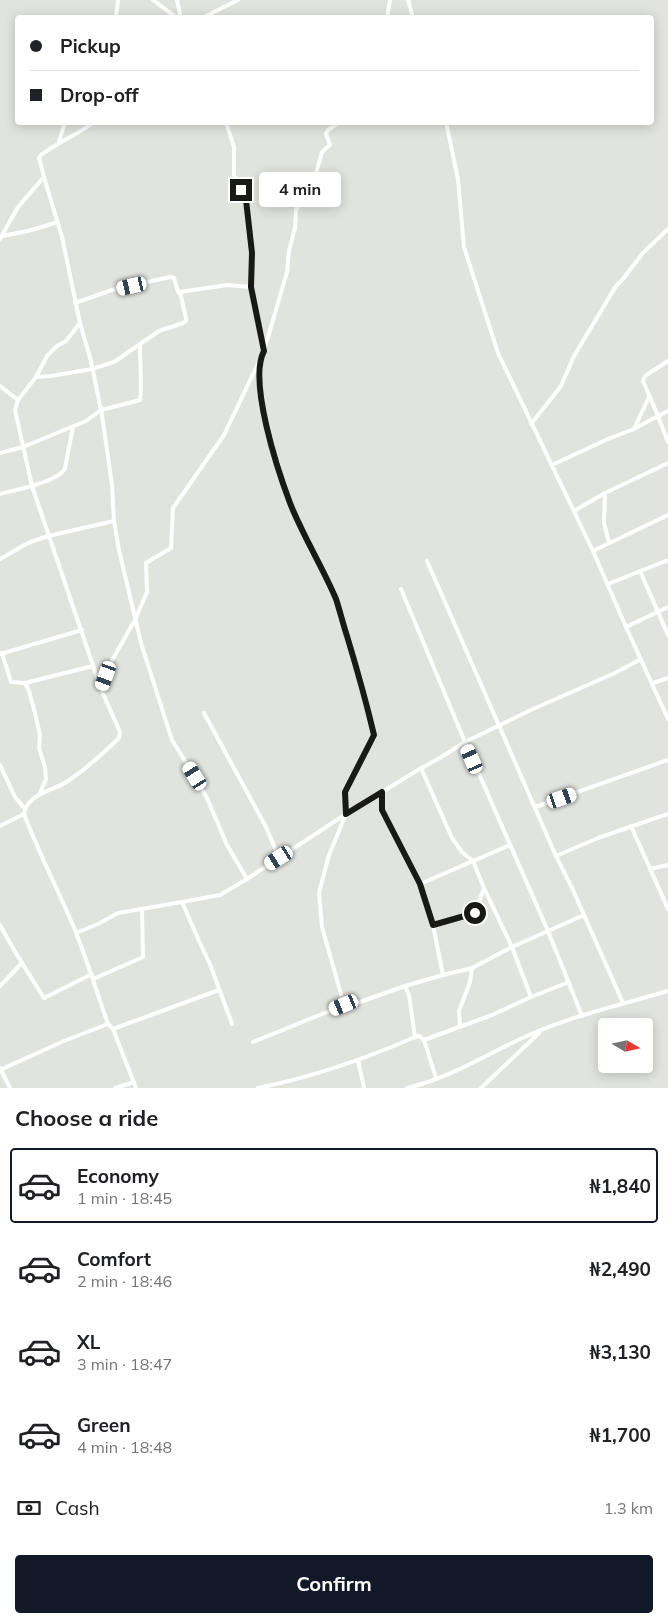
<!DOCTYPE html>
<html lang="en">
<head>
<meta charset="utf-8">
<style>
	body { margin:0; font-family:Mulish,sans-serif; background:#f2f2f2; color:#202124; height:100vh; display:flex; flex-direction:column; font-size:19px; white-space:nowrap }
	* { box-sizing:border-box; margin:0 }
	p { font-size:16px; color:#757577 }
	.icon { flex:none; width:28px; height:28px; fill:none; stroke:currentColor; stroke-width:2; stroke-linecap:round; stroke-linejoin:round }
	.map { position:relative; height:1088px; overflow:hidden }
	.side { display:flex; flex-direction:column; background:#fff; flex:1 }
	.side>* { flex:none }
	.hud { position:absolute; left:15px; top:15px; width:639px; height:110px; border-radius:5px; box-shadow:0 2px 12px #0003; display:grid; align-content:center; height:110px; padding:0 15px; background:#fff }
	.needle { width:32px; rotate:99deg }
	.buttons { position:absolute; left:598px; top:1018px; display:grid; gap:10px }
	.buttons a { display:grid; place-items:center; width:55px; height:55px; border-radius:5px; background:#fff; box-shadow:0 2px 12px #0003; font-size:25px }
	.end { position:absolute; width:22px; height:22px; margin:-11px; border:6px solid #191a18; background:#fff; box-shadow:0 0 0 2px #fff }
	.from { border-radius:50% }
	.bubble { position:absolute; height:35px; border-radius:5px; background:#fff; box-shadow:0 2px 12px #0003; font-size:16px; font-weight:700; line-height:35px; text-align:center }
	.car { position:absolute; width:15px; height:30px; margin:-15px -8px; border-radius:6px; box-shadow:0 0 4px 1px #0007; background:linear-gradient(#fff 24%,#345 0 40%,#fff 0 76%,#345 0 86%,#fff 0) }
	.hud b { display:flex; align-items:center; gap:18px; height:48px; font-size:19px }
	.hud b+b { border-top:1px solid #e0e0e0 }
	.hud i { width:12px; height:12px; background:#202124 }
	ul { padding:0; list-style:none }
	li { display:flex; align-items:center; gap:15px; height:75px; margin:0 10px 8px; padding:0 5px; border:2px solid transparent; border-radius:5px }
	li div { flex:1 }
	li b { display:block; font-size:19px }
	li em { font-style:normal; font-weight:700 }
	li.active { border-color:#111827 }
	li>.icon { width:45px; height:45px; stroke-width:1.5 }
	h2 { padding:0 15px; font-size:22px; line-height:60px }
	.pay { display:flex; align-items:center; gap:12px; height:55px; padding:0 15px; font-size:19px }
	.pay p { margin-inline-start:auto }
	.cta { display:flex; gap:10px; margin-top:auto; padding:10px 15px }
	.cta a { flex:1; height:58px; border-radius:5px; background:#111827; color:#fff; font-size:20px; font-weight:700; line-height:58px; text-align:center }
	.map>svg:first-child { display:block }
</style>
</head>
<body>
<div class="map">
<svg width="668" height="1088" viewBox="0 0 668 1088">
	<rect width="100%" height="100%" fill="#e1e3df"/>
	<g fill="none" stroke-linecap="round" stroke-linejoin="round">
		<g stroke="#fff" stroke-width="4">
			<path d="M153,0L177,18"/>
			<path d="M177,0L181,18"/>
			<path d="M408,0L413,18"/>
			<path d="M116,18L118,0"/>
			<path d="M202,18L238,0"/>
			<path d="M387,18L390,0"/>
			<path d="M226,122L234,147V175L246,200L252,253L251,287L264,350"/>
			<path d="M446,122L458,179L464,247L498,353L593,551L626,627L668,719"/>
			<path d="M59,142L65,122"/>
			<path d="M44,177L62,237L80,323L91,361L102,415L112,485L114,521L119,550L141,643L172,740L195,777L207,798L227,845L247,879L220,895L182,902L199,941L210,964L232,1024"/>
			<path d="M2,236L28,231L58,222"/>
			<path d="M0,239L18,207L44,177L39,158L41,155C58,142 77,135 94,122"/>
			<path d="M75,303L112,290L170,277L174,278L178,292H180L227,285L251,287"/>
			<path d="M80,323L66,341L57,346L47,356L36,377L18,400L15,410L32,486L101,689"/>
			<path d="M261,360L260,394L274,451L290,502L338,606L362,682L374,735L345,792L346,814L329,855L319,893L322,927L344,1005"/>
			<path d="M36,377L51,376L92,369L114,362L159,331L183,323L186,321V318L180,292"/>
			<path d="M0,386L18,400"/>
			<path d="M668,411L658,416L668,442"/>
			<path d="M531,424L561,386L574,356L616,286L623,279L642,254L668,229"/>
			<path d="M634,429L649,397"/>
			<path d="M0,453L23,447L86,421L101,410L140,400C142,395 140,355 140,345"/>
			<path d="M552,465L608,439L634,429L658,416L643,381L645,376L668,361"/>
			<path d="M0,494C15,490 59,482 65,468L73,427"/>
			<path d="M574,511L605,493"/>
			<path d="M609,543L604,523L605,493L668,463"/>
			<path d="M593,551L668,515"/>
			<path d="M0,559L28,543L48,536L114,521"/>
			<path d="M427,561L556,856"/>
			<path d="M640,571L668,635"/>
			<path d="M608,584L668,560"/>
			<path d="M401,589L465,742L548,931L582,1016"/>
			<path d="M626,627L668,607"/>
			<path d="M2,653L11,682L25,683L29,691L35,713L40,735L39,748L45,767L46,779L39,795"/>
			<path d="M0,654L82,630"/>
			<path d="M25,683L93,666"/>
			<path d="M653,683L668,678"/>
			<path d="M204,713L266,827L279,858"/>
			<path d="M0,765L15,797L25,809"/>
			<path d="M421,768L452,838L462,852L473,861L484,888L475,913L433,925L443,975L472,968L512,947L584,915"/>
			<path d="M382,792V810L420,884L433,925"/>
			<path d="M535,807L668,760"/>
			<path d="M0,826L24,814"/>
			<path d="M631,826L668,909"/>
			<path d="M650,869L668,865"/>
			<path d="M247,879L346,814L418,770L443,756L465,742L533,709L615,673L641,659"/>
			<path d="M420,884L510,845"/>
			<path d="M484,888L512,947L531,997"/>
			<path d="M0,925C13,950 29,974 44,998L92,974"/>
			<path d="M76,933L98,924L118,913L182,902"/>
			<path d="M93,979L143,957L142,910"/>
			<path d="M0,986L21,964"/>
			<path d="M405,986L409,995L415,1037L419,1036L424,1040L492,1015L531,997L569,982"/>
			<path d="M623,1003L573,890L556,856L598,838L668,814"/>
			<path d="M460,1026L459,1011L470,982L472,968"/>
			<path d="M113,1029L219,990"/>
			<path d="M424,1040L436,1078"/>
			<path d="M253,1042L344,1005L360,1002L405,986L443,975"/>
			<path d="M358,1060L364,1088"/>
			<path d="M0,1068L10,1088"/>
			<path d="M0,1070L64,1041L108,1024"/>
			<path d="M115,1088L134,1082"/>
			<path d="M136,1088L113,1029L108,1024C96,990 86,956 72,923C56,886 38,851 24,814C27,793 54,791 68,781C84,770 105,752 119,738L120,732L101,689L111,662L135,620L147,592L146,563L171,548L173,508L224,435L264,351L287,272L289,251L295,228L296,210L317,170L322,152L330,145L326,134L328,130L340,122"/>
			<path d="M258,1088C312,1077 365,1059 415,1037"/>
			<path d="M407,1088C452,1078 493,1050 536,1032C579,1014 624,1004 668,991"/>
			<path d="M481,1088L539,1033"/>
		</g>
	</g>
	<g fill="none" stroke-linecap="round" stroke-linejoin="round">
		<path stroke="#191a18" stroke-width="6" d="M241,190L246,200L252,253L251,287L264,351C248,381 278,471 290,503C303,536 322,566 336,599C340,611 343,624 347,636C357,669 366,701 374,735L345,792L346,814L382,792V810L420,884L433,925L475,913"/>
	</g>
</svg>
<div class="buttons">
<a><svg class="needle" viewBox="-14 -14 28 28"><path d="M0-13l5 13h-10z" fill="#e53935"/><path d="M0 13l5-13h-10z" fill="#757577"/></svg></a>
</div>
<i class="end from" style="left:475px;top:913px"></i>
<i class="end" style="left:241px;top:190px"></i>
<div class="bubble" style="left:259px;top:172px;width:82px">4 min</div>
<i class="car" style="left:132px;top:286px;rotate:257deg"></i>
<i class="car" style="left:106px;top:676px;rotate:200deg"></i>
<i class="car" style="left:472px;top:759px;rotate:336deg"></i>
<i class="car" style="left:195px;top:776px;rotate:328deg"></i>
<i class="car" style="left:562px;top:798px;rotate:71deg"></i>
<i class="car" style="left:279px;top:858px;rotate:237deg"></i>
<i class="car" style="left:344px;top:1005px;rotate:248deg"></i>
<div class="hud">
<b><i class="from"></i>Pickup</b>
<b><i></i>Drop-off</b>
</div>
</div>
<section class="side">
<h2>Choose a ride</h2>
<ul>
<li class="active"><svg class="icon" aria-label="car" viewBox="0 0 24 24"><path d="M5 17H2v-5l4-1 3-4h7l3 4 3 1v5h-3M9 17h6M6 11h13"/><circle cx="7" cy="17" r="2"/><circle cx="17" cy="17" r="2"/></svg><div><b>Economy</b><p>1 min · 18:45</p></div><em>₦1,840</em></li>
<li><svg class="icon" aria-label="car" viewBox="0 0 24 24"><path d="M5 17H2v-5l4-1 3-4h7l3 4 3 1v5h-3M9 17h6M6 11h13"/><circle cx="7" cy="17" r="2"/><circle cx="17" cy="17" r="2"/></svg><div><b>Comfort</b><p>2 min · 18:46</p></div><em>₦2,490</em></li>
<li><svg class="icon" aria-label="car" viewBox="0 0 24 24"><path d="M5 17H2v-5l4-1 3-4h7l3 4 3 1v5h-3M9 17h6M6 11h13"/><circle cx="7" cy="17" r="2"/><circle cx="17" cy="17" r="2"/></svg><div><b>XL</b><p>3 min · 18:47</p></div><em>₦3,130</em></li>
<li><svg class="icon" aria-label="car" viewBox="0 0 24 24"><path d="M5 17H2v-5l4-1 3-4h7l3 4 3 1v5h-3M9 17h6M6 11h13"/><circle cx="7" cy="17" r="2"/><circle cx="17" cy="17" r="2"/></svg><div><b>Green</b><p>4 min · 18:48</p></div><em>₦1,700</em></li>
</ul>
<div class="pay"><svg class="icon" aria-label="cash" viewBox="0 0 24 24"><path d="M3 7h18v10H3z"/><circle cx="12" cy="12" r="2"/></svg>Cash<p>1.3 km</p></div>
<div class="cta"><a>Confirm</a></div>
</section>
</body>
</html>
